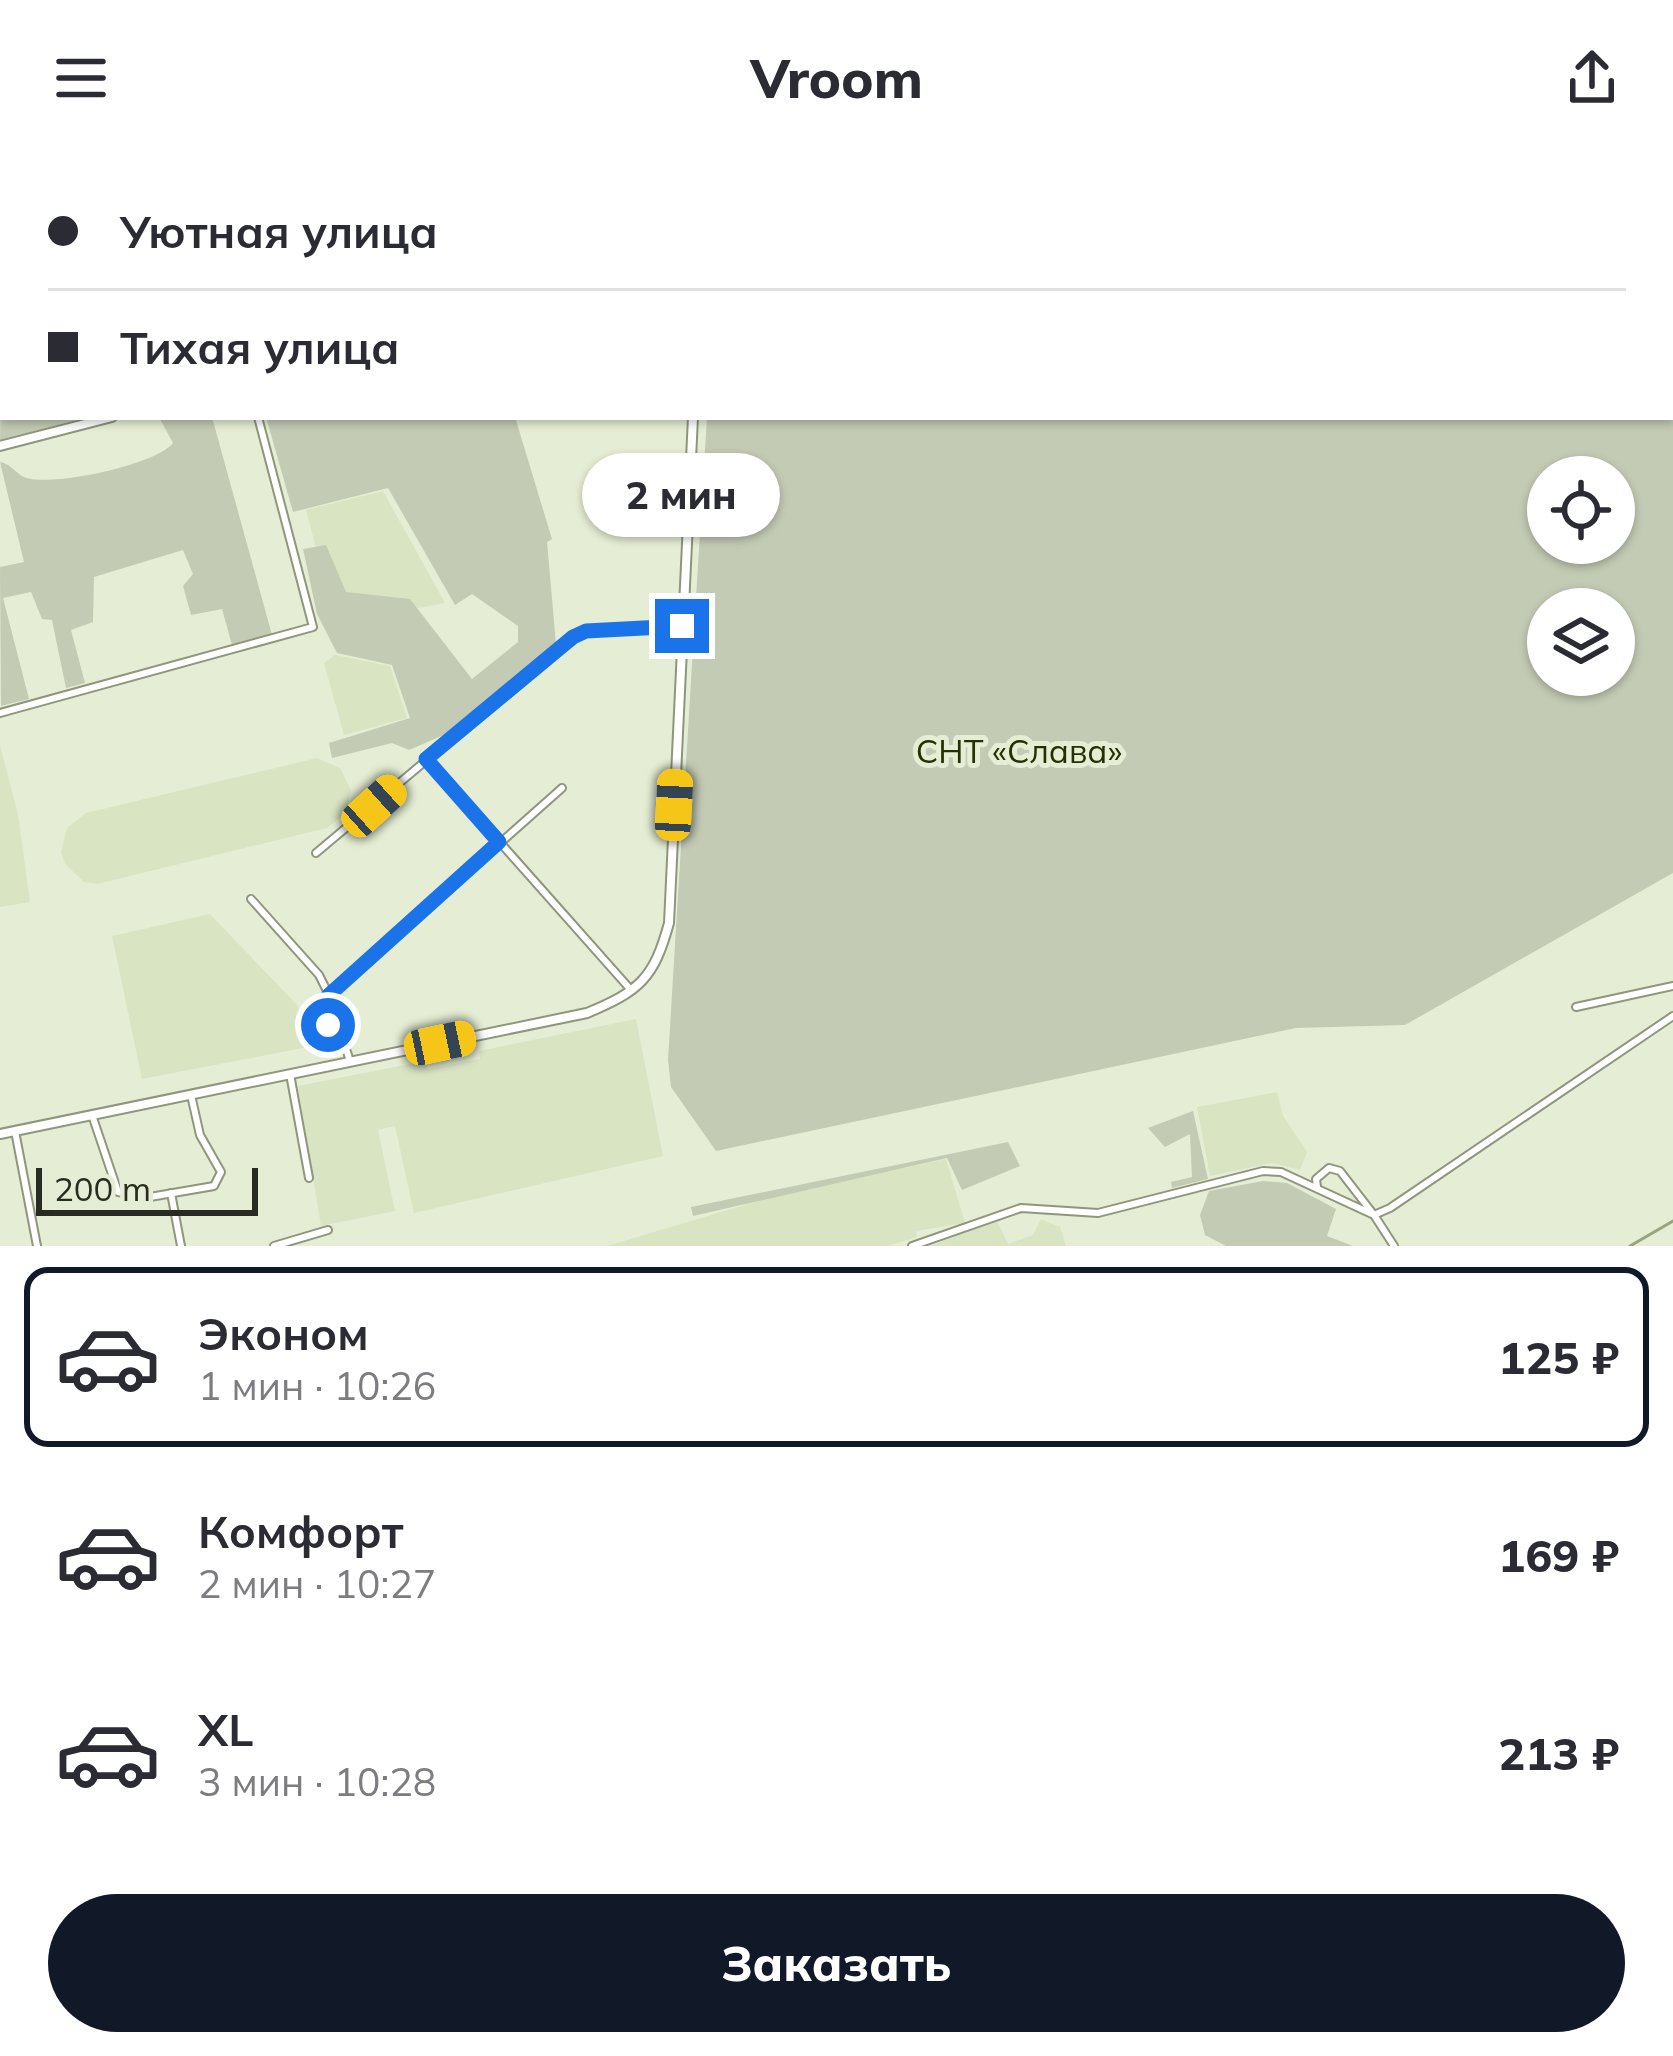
<!DOCTYPE html>
<html lang="ru">
<head>
<meta charset="utf-8">
<style>
	body { margin:0; font-family:Mulish,sans-serif; background:#f7f7f7; color:#2b2b33; height:100vh; display:flex; flex-direction:column; font-size:45px; white-space:nowrap }
	* { box-sizing:border-box; margin:0 }
	p { font-size:39px; color:#7c7c81 }
	.icon { flex:none; width:66px; height:66px; fill:none; stroke:currentColor; stroke-width:2; stroke-linecap:round; stroke-linejoin:round }
	.map { position:relative; height:1090px; overflow:hidden }
	.drawer { display:flex; flex-direction:column; background:#fff; flex:1 }
	.drawer>* { flex:none }
	.hud { position:absolute; left:0px; top:0px; width:1674px; height:264px; box-shadow:0 3px 9px #0004; display:grid; align-content:center; height:264px; padding:0 48px; background:#fff }
	.controls { position:absolute; left:1527px; top:300px; display:grid; gap:24px }
	.controls a { display:grid; place-items:center; width:108px; height:108px; border-radius:50%; background:#fff; box-shadow:0 3px 9px #0004; font-size:60px }
	.scale { position:absolute; left:36px; bottom:30px; width:222px; box-sizing:border-box; padding-left:12px; border:6px solid #282b21; border-top:0; font-size:33px; line-height:42px; white-space:nowrap; color:#282b21; -webkit-text-stroke:9px #e5eed4; paint-order:stroke }
	.end { position:absolute; width:54px; height:54px; margin:-27px; border:15px solid #1a73e8; background:#fff; box-shadow:0 0 0 6px #fff }
	.from { border-radius:50% }
	.bubble { position:absolute; height:84px; border-radius:42px; background:#fff; box-shadow:0 3px 9px #0004; font-size:39px; font-weight:800; line-height:84px; text-align:center }
	.car { position:absolute; width:36px; height:72px; margin:-36px -18px; border-radius:15px; box-shadow:0 0 9px 3px #0007; background:linear-gradient(#f5c518 24%,#345 0 40%,#f5c518 0 76%,#345 0 86%,#f5c518 0) }
	.hud b { display:flex; align-items:center; gap:42px; height:114px; font-size:45px }
	.hud b+b { border-top:3px solid #e1e1e2 }
	.hud i { width:30px; height:30px; background:#2b2b33 }
	ul { padding:21px 0 0; list-style:none }
	li { display:flex; align-items:center; gap:36px; height:180px; margin:0 24px 18px; padding:0 24px; border:6px solid transparent; border-radius:24px }
	li div { flex:1 }
	li b { display:block; font-size:45px }
	li em { font-style:normal; font-weight:800 }
	li.selected { border-color:#111827 }
	li>.icon { width:108px; height:108px; stroke-width:1.5 }
	.primary-button { display:flex; gap:24px; margin-top:auto; padding:24px 48px }
	.primary-button a { flex:1; height:138px; border-radius:72px; background:#111827; color:#fff; font-size:48px; font-weight:800; line-height:138px; text-align:center }
	header { display:flex; justify-content:space-between; align-items:center; height:156px; padding:0 48px; background:#fff; font-size:54px; font-weight:800 }
	.map>svg:first-child { display:block }
</style>
</head>
<body>
<header><svg class="icon" aria-label="menu" viewBox="0 0 24 24"><path d="M4 6h16M4 12h16M4 18h16"/></svg>Vroom<svg class="icon" aria-label="share" viewBox="0 0 24 24"><path d="M12 15V3M7 8l5-5 5 5M5 13v7h14v-7"/></svg></header>
<div class="map">
<svg width="1673" height="1090" viewBox="0 0 1673 1090">
	<rect width="100%" height="100%" fill="#e5eed4"/>
	<g fill="#d9e4c3">
		<path d="M383,335L445,447L336,468L306,354Z"/>
		<path d="M335,499L390,510L407,562L344,579L324,507Z"/>
		<path d="M0,590L18,658L30,746L0,751Z"/>
		<path d="M317,602L340,612L351,634L346,657L327,672L97,728L84,726L65,708L61,696L67,672L86,657Z"/>
		<path d="M210,758L298,850L308,891L142,923L112,780Z"/>
		<path d="M636,863L663,1000L414,1057L395,970L378,974L395,1055L321,1070L298,930L425,905L427,913L480,903L479,895Z"/>
		<path d="M1277,936L1283,960L1307,996L1300,1014L1272,1007L1210,1020L1197,951Z"/>
		<path d="M946,1003L965,1067L916,1075L917,1081L887,1090H607L775,1040Z"/>
		<path d="M1041,1063L1060,1071L1066,1090H930L997,1065L1008,1088L1033,1079Z"/>
	</g>
	<g fill="#c3cbb4" fill-rule="evenodd">
		<path d="M1386,0H1673V717L1405,869L1296,872L716,995L671,931L668,904L707,261H1671V3H1367ZM1548,321H1614V387H1548ZM1548,453H1614V519H1548Z"/>
		<path d="M3,92V261H88L0,284Z"/>
		<path d="M212,261L272,479L232,489L222,453L191,459L183,430L193,418L183,394L94,421L93,466L71,474L85,527L66,532L52,464L42,463L31,436L3,442L29,543L1,550L0,411L24,406L0,306C11,308 14,316 24,321C49,332 156,309 173,287L160,263Z"/>
		<path d="M266,261H515L552,383L547,386L556,488L460,572L409,594L392,587L332,602L329,587L410,562L392,509L337,497L317,458L303,393L326,389L346,436L410,443L472,523L518,486V470L472,438L455,449L388,332L293,356Z"/>
		<path d="M1193,955L1208,1023L1172,1032L1171,1026L1192,1021L1190,978L1165,991L1148,972Z"/>
		<path d="M1008,986L1020,1010L962,1034L947,1002L693,1060L691,1051Z"/>
		<path d="M1263,1025L1287,1027L1336,1053L1327,1080L1353,1090H1226L1205,1079L1200,1059L1209,1035Z"/>
	</g>
	<g fill="none" stroke-linecap="round" stroke-linejoin="round">
		<path stroke="#98a480" stroke-width="3" d="M1630,1090L1673,1065"/>
		<defs>
			<g id="minor">
				<path d="M712,0V3"/>
				<path d="M1014,0L1017,3"/>
				<path d="M771,3V0"/>
				<path d="M1032,3L1034,0"/>
				<path d="M0,557L313,471L258,261"/>
				<path d="M426,603L631,834"/>
				<path d="M316,697L573,481L585,475L682,470"/>
				<path d="M251,743L319,819L329,839L321,852C330,874 345,882 350,906"/>
				<path d="M329,839L562,632"/>
				<path d="M1576,851L1673,830"/>
				<path d="M290,918L309,1022"/>
				<path d="M92,959L118,1036L144,1042L214,1030L221,1016L200,979L191,939"/>
				<path d="M15,975L37,1090"/>
				<path d="M1317,1031L1316,1023L1329,1012L1340,1015L1374,1059L1390,1052L1673,860"/>
				<path d="M171,1037L181,1090"/>
				<path d="M274,1090L328,1074"/>
				<path d="M912,1090L1021,1052L1098,1057L1263,1015L1281,1016L1374,1059L1394,1090"/>
			</g>
			<path id="tertiary" d="M0,290L112,261"/>
			<g id="secondary">
				<path d="M1245,3L1268,0"/>
				<path d="M0,978L587,857C640,835 654,822 669,767L693,261"/>
			</g>
		</defs>
		<use href="#minor" stroke="#8e967e" stroke-width="10"/>
		<use href="#tertiary" stroke="#8e967e" stroke-width="12"/>
		<use href="#secondary" stroke="#8e967e" stroke-width="12"/>
		<use href="#minor" stroke="#fff" stroke-width="6"/>
		<use href="#tertiary" stroke="#fff" stroke-width="8"/>
		<use href="#secondary" stroke="#fff" stroke-width="8"/>
	</g>
	<g fill="none" stroke-linecap="round" stroke-linejoin="round">
		<path stroke="#1a73e8" stroke-width="15" d="M328,869L321,852L329,839L499,686L426,603L573,481L586,475L682,470"/>
	</g>
	<g text-anchor="middle" dominant-baseline="central" stroke-width="10" stroke-linejoin="round" paint-order="stroke">
		<g font-size="33" fill="#253004" stroke="#e5eed4">
			<text x="1019" y="594">СНТ «Слава»</text>
		</g>
	</g>
</svg>
<div class="controls">
<a><svg class="icon" aria-label="locate" viewBox="0 0 24 24"><circle cx="12" cy="12" r="6"/><path d="M12 2v4M12 18v4M2 12h4M18 12h4"/></svg></a>
<a><svg class="icon" aria-label="layers" viewBox="0 0 24 24"><path d="M12 4l9 5-9 5-9-5zM3 14l9 5 9-5"/></svg></a>
</div>
<div class="scale">200 m</div>
<i class="end from" style="left:328px;top:869px"></i>
<i class="end" style="left:682px;top:470px"></i>
<div class="bubble" style="left:582px;top:297px;width:198px">2 мин</div>
<i class="car" style="left:674px;top:649px;rotate:3deg"></i>
<i class="car" style="left:374px;top:650px;rotate:48deg"></i>
<i class="car" style="left:440px;top:887px;rotate:78deg"></i>
<div class="hud">
<b><i class="from"></i>Уютная улица</b>
<b><i></i>Тихая улица</b>
</div>
</div>
<section class="drawer">
<ul>
<li class="selected"><svg class="icon" aria-label="car" viewBox="0 0 24 24"><path d="M5 17H2v-5l4-1 3-4h7l3 4 3 1v5h-3M9 17h6M6 11h13"/><circle cx="7" cy="17" r="2"/><circle cx="17" cy="17" r="2"/></svg><div><b>Эконом</b><p>1 мин · 10:26</p></div><em>125 ₽</em></li>
<li><svg class="icon" aria-label="car" viewBox="0 0 24 24"><path d="M5 17H2v-5l4-1 3-4h7l3 4 3 1v5h-3M9 17h6M6 11h13"/><circle cx="7" cy="17" r="2"/><circle cx="17" cy="17" r="2"/></svg><div><b>Комфорт</b><p>2 мин · 10:27</p></div><em>169 ₽</em></li>
<li><svg class="icon" aria-label="car" viewBox="0 0 24 24"><path d="M5 17H2v-5l4-1 3-4h7l3 4 3 1v5h-3M9 17h6M6 11h13"/><circle cx="7" cy="17" r="2"/><circle cx="17" cy="17" r="2"/></svg><div><b>XL</b><p>3 мин · 10:28</p></div><em>213 ₽</em></li>
</ul>
<div class="primary-button"><a>Заказать</a></div>
</section>
</body>
</html>
